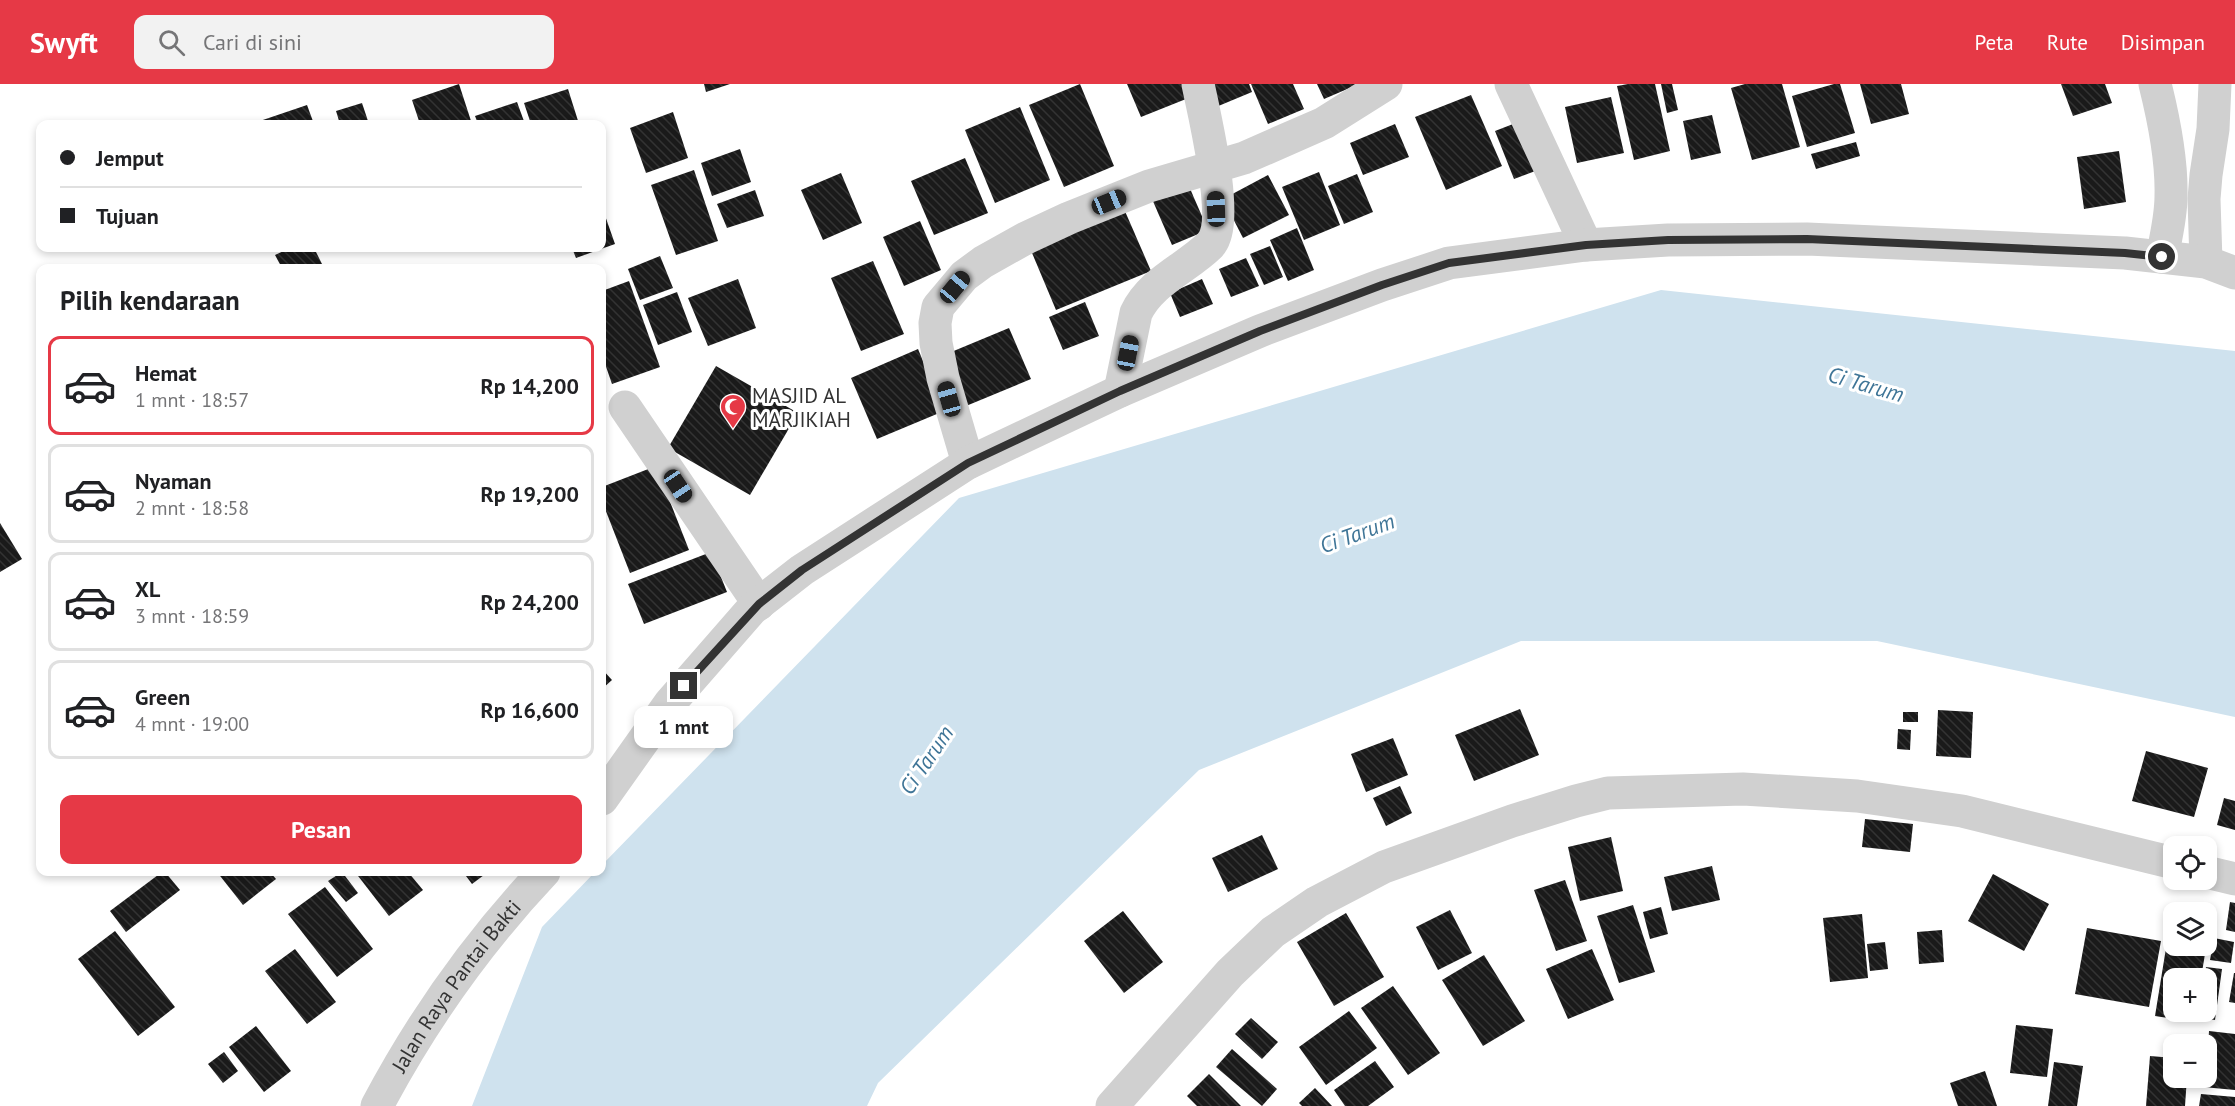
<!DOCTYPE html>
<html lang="id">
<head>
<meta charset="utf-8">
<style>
	body { margin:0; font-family:"PT Sans",sans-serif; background:#f2f2f2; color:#202124; height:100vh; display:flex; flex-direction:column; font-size:22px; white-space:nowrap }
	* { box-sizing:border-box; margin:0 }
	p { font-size:20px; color:#757577 }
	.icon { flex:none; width:33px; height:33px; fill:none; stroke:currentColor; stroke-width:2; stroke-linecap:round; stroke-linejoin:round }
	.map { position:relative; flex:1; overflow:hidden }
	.drawer { position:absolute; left:36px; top:180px; width:570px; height:612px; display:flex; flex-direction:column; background:#fff; border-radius:12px; box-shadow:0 3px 9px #0003 }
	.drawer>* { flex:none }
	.guide { position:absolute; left:36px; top:36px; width:570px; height:132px; border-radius:12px; box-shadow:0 3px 9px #0003; display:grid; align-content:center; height:132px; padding:0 24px; background:#fff }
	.controls { position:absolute; left:2163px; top:752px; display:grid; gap:12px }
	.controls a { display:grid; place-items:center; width:54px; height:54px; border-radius:12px; background:#fff; box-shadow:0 3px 9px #0003; font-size:30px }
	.end { position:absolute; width:27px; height:27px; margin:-14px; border:8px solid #333; background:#fff; box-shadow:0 0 0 3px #fff }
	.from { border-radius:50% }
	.bubble { position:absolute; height:42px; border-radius:12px; background:#fff; box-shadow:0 3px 9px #0003; font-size:20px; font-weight:800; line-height:42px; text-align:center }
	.car { position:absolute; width:18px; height:36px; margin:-18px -9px; border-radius:8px; box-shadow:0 0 4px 2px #0007; background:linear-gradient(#222 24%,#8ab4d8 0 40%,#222 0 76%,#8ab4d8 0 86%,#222 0) }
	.guide b { display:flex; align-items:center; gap:21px; height:57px; font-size:22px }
	.guide b+b { border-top:2px solid #e0e0e0 }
	.guide i { width:15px; height:15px; background:#202124 }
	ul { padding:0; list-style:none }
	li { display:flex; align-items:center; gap:18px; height:99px; margin:0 12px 9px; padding:0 12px; border:3px solid #e0e0e0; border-radius:12px }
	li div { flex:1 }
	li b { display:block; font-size:22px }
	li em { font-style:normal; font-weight:800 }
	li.active { border-color:#e63946 }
	li>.icon { width:54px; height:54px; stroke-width:1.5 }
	h2 { padding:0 24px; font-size:27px; line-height:72px }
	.action { display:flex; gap:12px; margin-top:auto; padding:12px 24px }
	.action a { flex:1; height:69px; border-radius:12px; background:#e63946; color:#fff; font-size:24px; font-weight:800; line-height:69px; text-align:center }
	header { display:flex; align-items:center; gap:36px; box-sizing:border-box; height:84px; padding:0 30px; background:#e63946; color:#fff }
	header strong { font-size:28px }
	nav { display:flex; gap:33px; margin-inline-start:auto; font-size:21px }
	.search { width:420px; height:54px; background:#f2f2f2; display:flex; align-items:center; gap:15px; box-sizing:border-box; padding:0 21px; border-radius:12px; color:#757577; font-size:22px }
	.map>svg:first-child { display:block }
</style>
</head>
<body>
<header>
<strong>Swyft</strong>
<div class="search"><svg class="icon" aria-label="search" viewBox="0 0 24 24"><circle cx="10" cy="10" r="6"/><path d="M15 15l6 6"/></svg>Cari di sini</div>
<nav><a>Peta</a><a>Rute</a><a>Disimpan</a></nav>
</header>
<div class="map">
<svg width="2235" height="1022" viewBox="0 0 2235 1022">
	<defs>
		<pattern id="building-back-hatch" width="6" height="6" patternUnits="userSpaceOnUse" patternTransform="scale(1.5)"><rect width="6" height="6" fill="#1a1a1a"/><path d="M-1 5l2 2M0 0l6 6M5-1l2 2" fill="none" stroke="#333"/></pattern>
	</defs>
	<rect width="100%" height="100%" fill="#fff"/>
	<path fill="#cfe2ee" d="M1661,206L2235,267V633L1877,557H1521L1199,686L878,999L867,1022H472L542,843L595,788H602V781L959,414Z"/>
	<g fill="url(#building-back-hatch)">
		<path d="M459,0L472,40H420L412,16Z"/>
		<path d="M704,0H730L706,8Z"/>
		<path d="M1080,0L1114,82L1064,103L1029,21Z"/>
		<path d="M1127,0H1191L1196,11L1141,33Z"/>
		<path d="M1206,0H1249L1252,8L1216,23Z"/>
		<path d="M1251,0H1293L1304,25L1268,40Z"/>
		<path d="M1317,0H1359L1324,15Z"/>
		<path d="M1628,0H1655L1670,67L1634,76L1617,2Z"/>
		<path d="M1661,0H1672L1678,26L1667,29Z"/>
		<path d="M1745,0H1782L1800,63L1752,76L1731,4Z"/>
		<path d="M1834,0H1840L1855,49L1807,63L1792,12Z"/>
		<path d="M1860,0H1901L1909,30L1871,40Z"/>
		<path d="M2061,0H2105L2112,19L2073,32Z"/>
		<path d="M568,5L579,40H531L524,19Z"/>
		<path d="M1471,11L1502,82L1446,106L1415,33Z"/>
		<path d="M1611,13L1624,69L1577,79L1565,23Z"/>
		<path d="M517,18L525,40H478L475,32Z"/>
		<path d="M362,19L369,40H340L336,27Z"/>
		<path d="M307,21L314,40H251Z"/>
		<path d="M1020,23L1050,96L995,119L965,46Z"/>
		<path d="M673,28L688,74L646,89L630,44Z"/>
		<path d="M1712,31L1721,69L1691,76L1683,37Z"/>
		<path d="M1526,35L1546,83L1514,95L1495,47Z"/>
		<path d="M1395,40L1409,73L1363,91L1350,59Z"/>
		<path d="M1856,58L1860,72L1816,85L1811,70Z"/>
		<path d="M740,65L751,98L712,112L701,79Z"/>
		<path d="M2119,67L2126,118L2084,125L2077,73Z"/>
		<path d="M965,74L988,129L934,151L911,97Z"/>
		<path d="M694,86L718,157L676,171L651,101Z"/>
		<path d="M1319,88L1340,141L1304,156L1282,103Z"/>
		<path d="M841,89L862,139L823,156L801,106Z"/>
		<path d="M1357,90L1373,128L1344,140L1328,102Z"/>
		<path d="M1268,91L1289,131L1243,154L1223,115Z"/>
		<path d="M1188,100L1208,146L1172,161L1152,115Z"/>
		<path d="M755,106L764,132L727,144L717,120Z"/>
		<path d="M1121,118L1151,187L1056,226L1027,157Z"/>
		<path d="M602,123L615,160L576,174L572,164H602Z"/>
		<path d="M920,137L941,186L904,202L883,153Z"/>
		<path d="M1297,144L1314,186L1288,197L1270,156Z"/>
		<path d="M1270,162L1283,193L1264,201L1250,170Z"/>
		<path d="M290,164H314L324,184H282L275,171Z"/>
		<path d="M660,172L673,204L640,216L628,185Z"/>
		<path d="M1246,174L1259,202L1231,213L1219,185Z"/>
		<path d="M873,177L904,250L861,267L831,194Z"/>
		<path d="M738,195L756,244L708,262L688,214Z"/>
		<path d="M1202,195L1213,220L1180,233L1170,209Z"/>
		<path d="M629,197L660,283L612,300L602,271V207Z"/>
		<path d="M677,208L692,248L658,261L643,221Z"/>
		<path d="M1085,218L1099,252L1063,266L1049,233Z"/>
		<path d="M1009,244L1031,295L966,322L944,271Z"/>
		<path d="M918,265L944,327L877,355L851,294Z"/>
		<path d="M716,282L798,329L750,411L668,364Z"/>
		<path d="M656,382L689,466L630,489L602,417V403Z"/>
		<path d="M0,439L22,475L0,488Z"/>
		<path d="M711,468L727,508L644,540L628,500Z"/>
		<path d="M602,585L612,596L602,605Z"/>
		<path d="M1520,625L1539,671L1474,697L1455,651Z"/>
		<path d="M1938,626L1973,628L1971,674L1936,672Z"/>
		<rect x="1903" y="628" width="15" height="10"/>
		<path d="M1898,645L1911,646L1910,666L1897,665Z"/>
		<path d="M1393,654L1408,691L1366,708L1351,670Z"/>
		<path d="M2146,667L2208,684L2194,733L2132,717Z"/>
		<path d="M1400,702L1412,729L1386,742L1373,714Z"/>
		<path d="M2224,714L2235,717V746L2217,741Z"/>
		<path d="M1865,735L1913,740L1910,768L1862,763Z"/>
		<path d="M1262,751L1278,785L1228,808L1212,774Z"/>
		<path d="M1611,753L1623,807L1580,817L1568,763Z"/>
		<path d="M1712,782L1720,816L1672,827L1664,793Z"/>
		<path d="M162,788H165L180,806L126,848L110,827Z"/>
		<path d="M217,788H270L276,795L243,821Z"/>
		<path d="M342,788L358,809L346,818L328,797Z"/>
		<path d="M355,788H408L423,806L389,832Z"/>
		<path d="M463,788H488L472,800Z"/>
		<path d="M1993,790L2049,820L2024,867L1968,837Z"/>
		<path d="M1565,796L1587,857L1556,867L1534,806Z"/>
		<path d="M325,803L373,865L337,893L288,830Z"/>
		<path d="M2230,818L2235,819V848L2226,846Z"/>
		<path d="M1633,821L1655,888L1619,899L1597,832Z"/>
		<path d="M1661,823L1668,850L1650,855L1643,828Z"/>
		<path d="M1450,826L1472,869L1438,886L1416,843Z"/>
		<path d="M1123,827L1163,878L1124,909L1084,857Z"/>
		<path d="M1346,829L1384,893L1334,922L1297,858Z"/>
		<path d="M1862,830L1868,894L1830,898L1823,834Z"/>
		<path d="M2087,844L2161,857L2149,923L2075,910Z"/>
		<path d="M1942,846L1944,878L1919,880L1917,848Z"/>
		<path d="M115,847L175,923L138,952L78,875Z"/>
		<path d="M2214,854L2234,858L2231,879L2210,876Z"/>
		<path d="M1885,858L1888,885L1870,887L1867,860Z"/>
		<path d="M2167,858L2174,859V861L2206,864L2201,894H2174V927H2196L2194,938L2155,932Z"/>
		<path d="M295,865L336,918L307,940L265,887Z"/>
		<path d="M1592,865L1614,916L1568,935L1546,885Z"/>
		<path d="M1484,871L1525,937L1483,962L1442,896Z"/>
		<path d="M2206,883L2222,885L2215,936L2198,934L2199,927H2206V894H2204Z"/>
		<path d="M2234,889H2235V919L2229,918Z"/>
		<path d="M1393,902L1440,969L1408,991L1361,924Z"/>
		<path d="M1349,927L1377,964L1326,1001L1299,963Z"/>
		<path d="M1251,934L1278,958L1262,975L1235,950Z"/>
		<path d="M2016,941L2053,945L2047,993L2010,989Z"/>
		<path d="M256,942L291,987L264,1008L229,963Z"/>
		<path d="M2209,947L2235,950V1006L2203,1003L2204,993H2206Z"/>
		<path d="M1232,965L1277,1005L1262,1022L1216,983Z"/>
		<path d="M224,968L238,987L223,999L208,980Z"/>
		<path d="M2150,972L2174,974V993H2187L2185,1022H2146Z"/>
		<path d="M1375,977L1394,1003L1368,1022H1345L1334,1006Z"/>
		<path d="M2054,978L2083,982L2077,1022H2048Z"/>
		<path d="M1985,987L1997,1022H1958L1950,999Z"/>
		<path d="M1209,990L1241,1022H1197L1187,1012Z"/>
		<path d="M1315,1004L1332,1022H1302L1299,1019Z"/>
		<path d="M2201,1010L2235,1013V1022H2199Z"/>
	</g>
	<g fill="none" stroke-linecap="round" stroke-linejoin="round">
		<g stroke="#d0d0d0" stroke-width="33">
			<path d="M1511,0L1586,161"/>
			<path d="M2155,0C2164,36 2172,75 2171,112C2171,133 2166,153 2162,173"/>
			<path d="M2206,178L2204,115L2206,91L2213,45L2215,0"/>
			<path d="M1120,307L1136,229C1151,197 1187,184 1210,161C1231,139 1204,30 1198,0"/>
			<path d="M625,323L759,520"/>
			<path d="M968,379L943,294L936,259L935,239L938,223L964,192L983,178L1026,154L1069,134L1149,102L1244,74L1324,39L1386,0"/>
			<path d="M602,715L670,619L752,525L802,486L968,379L1120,307L1260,247L1382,201L1449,179L1586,161L1668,156L1807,155L2125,169L2206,178L2235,189"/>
			<path d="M2206,788L2235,795"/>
			<path id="s1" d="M377,1022C423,935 476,860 544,788"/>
			<path d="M1112,1022L1230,889L1273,848L1317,818L1384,783L1512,737L1576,717L1608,709L1743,705L1857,712L1962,727L2174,779"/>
		</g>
	</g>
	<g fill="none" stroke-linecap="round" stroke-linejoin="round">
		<path stroke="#333" stroke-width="8" d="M684,602L759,520L802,486L968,379L1120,307L1260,247L1382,201L1449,179L1586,161L1668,156L1807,155L2125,169L2162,173"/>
	</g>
	<defs>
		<symbol id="mosque-pin" viewBox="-11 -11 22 30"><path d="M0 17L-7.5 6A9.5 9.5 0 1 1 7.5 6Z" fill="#e63946" stroke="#fff"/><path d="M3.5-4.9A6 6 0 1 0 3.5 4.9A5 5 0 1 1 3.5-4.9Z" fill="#fff"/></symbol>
	</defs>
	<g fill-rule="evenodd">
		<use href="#mosque-pin" x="718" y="308" width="30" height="40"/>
	</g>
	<g text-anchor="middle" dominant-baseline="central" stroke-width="6" stroke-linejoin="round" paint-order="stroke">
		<g font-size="21" fill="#333" stroke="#fff" text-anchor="start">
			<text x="752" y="311">MASJID AL<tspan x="752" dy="24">MARJIKIAH</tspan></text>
		</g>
		<g font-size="21" fill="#333" stroke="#fff">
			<text stroke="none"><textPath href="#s1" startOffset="144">Jalan Raya Pantai Bakti</textPath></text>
		</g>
		<g font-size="22" font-style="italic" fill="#3f7597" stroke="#fff">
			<text transform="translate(1866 300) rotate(16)">Ci Tarum</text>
			<text transform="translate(1357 449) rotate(-20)">Ci Tarum</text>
			<text transform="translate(926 676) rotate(-56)">Ci Tarum</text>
		</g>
	</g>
</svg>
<div class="controls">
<a><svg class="icon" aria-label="locate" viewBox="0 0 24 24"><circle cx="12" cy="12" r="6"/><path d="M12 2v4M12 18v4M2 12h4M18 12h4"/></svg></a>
<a><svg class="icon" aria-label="layers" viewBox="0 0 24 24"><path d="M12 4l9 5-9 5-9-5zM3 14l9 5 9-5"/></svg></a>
<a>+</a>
<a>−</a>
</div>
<i class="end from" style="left:2162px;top:173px"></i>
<i class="end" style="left:684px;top:602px"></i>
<div class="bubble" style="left:634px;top:622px;width:99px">1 mnt</div>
<i class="car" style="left:1109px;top:118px;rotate:68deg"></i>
<i class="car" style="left:1216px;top:125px;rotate:358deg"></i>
<i class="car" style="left:955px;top:203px;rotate:40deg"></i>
<i class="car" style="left:1128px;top:269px;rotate:11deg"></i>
<i class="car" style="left:949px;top:315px;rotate:344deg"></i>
<i class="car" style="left:678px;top:402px;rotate:146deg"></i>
<div class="guide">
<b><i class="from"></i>Jemput</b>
<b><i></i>Tujuan</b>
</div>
<section class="drawer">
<h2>Pilih kendaraan</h2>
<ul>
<li class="active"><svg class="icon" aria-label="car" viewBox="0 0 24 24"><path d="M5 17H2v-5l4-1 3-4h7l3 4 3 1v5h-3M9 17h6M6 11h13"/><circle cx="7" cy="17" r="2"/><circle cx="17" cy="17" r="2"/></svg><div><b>Hemat</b><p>1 mnt · 18:57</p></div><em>Rp 14,200</em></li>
<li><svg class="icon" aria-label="car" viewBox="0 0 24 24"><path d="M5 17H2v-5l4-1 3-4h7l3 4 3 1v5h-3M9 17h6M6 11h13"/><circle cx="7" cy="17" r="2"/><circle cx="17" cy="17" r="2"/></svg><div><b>Nyaman</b><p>2 mnt · 18:58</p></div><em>Rp 19,200</em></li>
<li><svg class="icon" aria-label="car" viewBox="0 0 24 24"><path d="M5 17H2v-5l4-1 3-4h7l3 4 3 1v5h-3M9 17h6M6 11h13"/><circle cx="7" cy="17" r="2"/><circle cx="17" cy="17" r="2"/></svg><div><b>XL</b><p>3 mnt · 18:59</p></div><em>Rp 24,200</em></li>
<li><svg class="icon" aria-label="car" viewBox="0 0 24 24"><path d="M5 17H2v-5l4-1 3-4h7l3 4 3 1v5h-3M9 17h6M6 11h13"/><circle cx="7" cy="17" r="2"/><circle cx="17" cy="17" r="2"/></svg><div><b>Green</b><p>4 mnt · 19:00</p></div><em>Rp 16,600</em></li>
</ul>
<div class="action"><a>Pesan</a></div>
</section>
</div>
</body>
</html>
